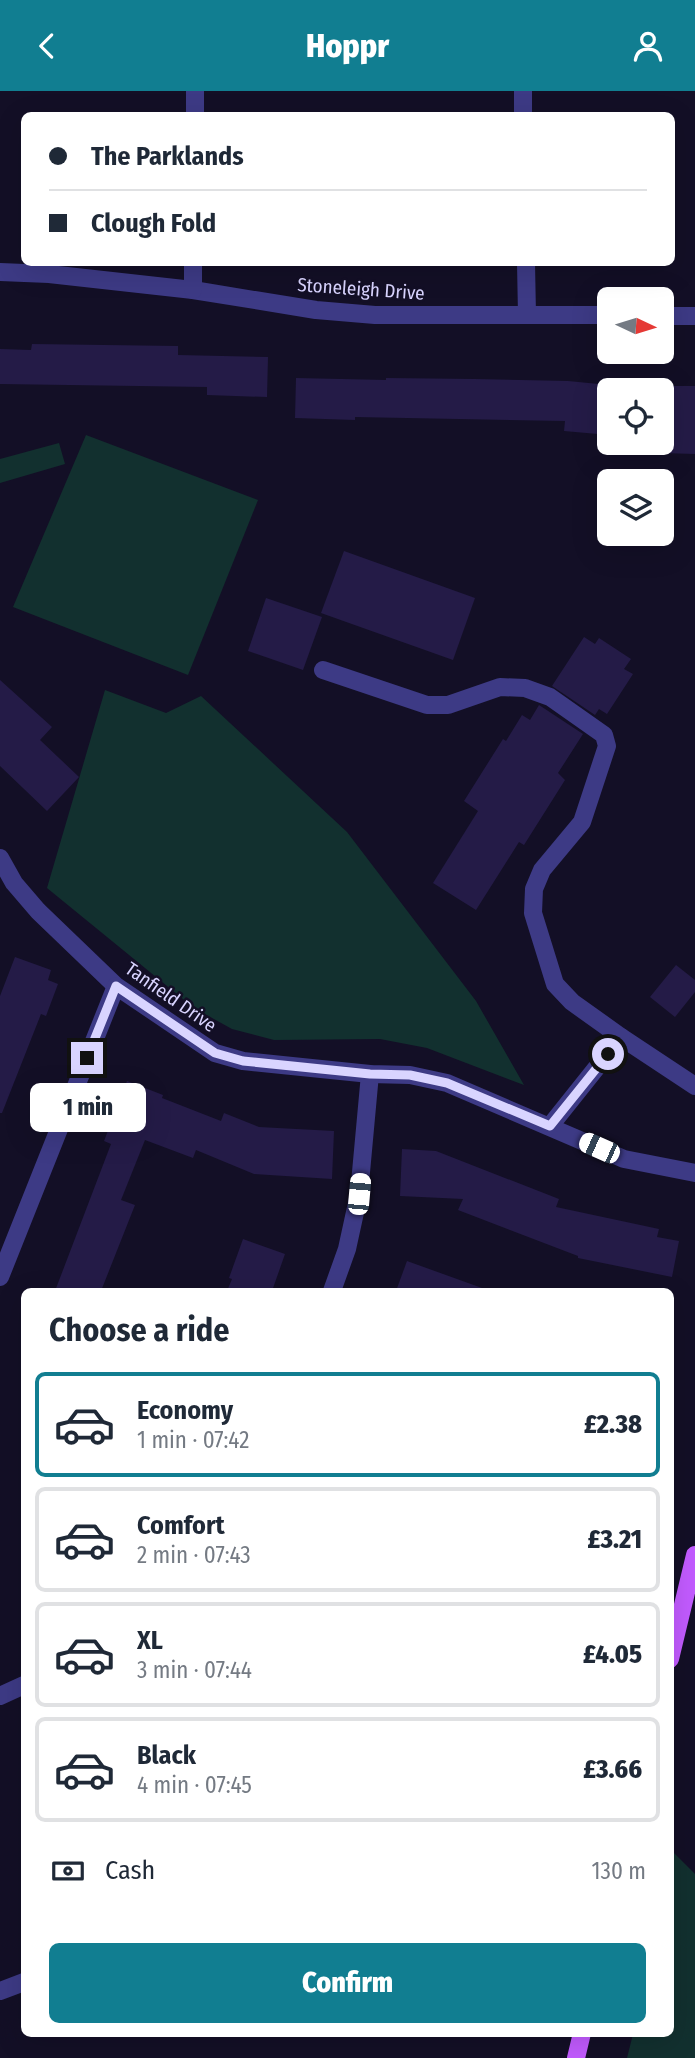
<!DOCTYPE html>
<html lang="en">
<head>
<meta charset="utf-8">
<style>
	body { margin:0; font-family:"Fira Sans Condensed",sans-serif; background:#f2f2f3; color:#1f2937; height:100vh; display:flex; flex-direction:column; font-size:26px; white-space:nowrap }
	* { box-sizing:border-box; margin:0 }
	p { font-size:23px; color:#747a83 }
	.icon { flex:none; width:38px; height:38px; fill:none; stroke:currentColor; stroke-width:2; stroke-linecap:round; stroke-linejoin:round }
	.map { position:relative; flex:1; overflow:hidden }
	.sheet { position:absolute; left:21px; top:1197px; width:653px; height:749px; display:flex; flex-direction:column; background:#fff; border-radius:10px; box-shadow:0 7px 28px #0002 }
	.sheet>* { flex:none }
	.hud { position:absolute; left:21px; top:21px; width:654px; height:154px; border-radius:10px; box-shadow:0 7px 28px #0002; display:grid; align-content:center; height:154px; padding:0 28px; background:#fff }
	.needle { width:46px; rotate:94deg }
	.tools { position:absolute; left:597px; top:196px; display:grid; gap:14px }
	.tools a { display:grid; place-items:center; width:77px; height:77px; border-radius:10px; background:#fff; box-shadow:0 7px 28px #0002; font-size:35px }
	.end { position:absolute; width:32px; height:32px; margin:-16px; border:9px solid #d9d4ff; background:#111; box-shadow:0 0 0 4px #111 }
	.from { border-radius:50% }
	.bubble { position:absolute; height:49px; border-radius:10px; background:#fff; box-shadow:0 7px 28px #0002; font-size:23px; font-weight:800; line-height:49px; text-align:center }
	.car { position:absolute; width:21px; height:42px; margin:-21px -10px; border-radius:9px; box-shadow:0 0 5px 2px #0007; background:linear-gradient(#fff 24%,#345 0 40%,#fff 0 76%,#345 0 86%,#fff 0) }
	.hud b { display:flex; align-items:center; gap:24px; height:66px; font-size:26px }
	.hud b+b { border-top:2px solid #e0e1e3 }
	.hud i { width:18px; height:18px; background:#1f2937 }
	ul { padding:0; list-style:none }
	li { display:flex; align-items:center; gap:21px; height:105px; margin:0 14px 10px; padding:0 14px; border:4px solid #e0e1e3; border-radius:10px }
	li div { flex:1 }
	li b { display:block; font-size:26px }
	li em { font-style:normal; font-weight:800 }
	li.on { border-color:#117e91 }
	li>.icon { width:63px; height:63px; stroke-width:1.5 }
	h2 { padding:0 28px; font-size:32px; line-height:84px }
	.pay { display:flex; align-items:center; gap:18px; height:77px; padding:0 28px; font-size:26px }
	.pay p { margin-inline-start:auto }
	.action { display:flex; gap:14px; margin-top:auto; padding:14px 28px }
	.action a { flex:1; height:80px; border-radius:10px; background:#117e91; color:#fff; font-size:28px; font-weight:800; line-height:80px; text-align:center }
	header { display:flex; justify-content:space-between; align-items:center; height:91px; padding:0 28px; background:#117e91; color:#fff; font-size:32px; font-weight:800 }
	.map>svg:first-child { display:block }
</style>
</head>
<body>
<header><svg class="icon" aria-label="back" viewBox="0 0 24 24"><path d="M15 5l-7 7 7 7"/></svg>Hoppr<svg class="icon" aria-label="person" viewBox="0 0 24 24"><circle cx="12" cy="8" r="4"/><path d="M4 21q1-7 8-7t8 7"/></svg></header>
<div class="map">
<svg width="695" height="1967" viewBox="0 0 695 1967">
	<rect width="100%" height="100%" fill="#130f26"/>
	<g fill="#12302f">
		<path d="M86,344L258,409L188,584L13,516Z"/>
		<path d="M59,352L65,373L0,392V368Z"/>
		<path d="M105,599L166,622L201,605L347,741L476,910L524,994L427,957L380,948L274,949L232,938L194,917L47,797Z"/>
		<path d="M674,1762L695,1783V1967H627L633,1943L670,1942V1778Z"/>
	</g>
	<g fill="#241b47">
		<path d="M32,253L178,255V264L268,266L267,306L207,304V296L0,293V258L31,259Z"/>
		<path d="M296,287L386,289V287L474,288L568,290L609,294V344L564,340L565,330L355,326V329L295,327Z"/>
		<path d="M663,295H695V363L662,362Z"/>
		<path d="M344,460L475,507L453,569L321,522Z"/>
		<path d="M266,507L322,526L303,579L248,560Z"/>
		<path d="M584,546L595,553L599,547L631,568L624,578L633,583L607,623L599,618L595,624L552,595Z"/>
		<path d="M0,589L52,636L40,649L79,686L47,720L0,675Z"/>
		<path d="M539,614L583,643L558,682L565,689L524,754L519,751L476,819L433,792L478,720L464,710L503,648L506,650L522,624L530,629Z"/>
		<path d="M15,866L51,879L48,889L58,893L46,925L41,923L2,1022H0V905Z"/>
		<path d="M676,874L695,889V901L675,926L650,906Z"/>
		<path d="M127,990L163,1004L162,1007L221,1030L224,1022L259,1036L334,1040L332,1088L254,1083L196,1059L193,1067L145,1049L121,1109L135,1114L101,1200H55L111,1053L104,1050Z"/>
		<path d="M402,1058L436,1060L559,1108L556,1116L659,1138L657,1146L679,1150L672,1186L578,1167V1165L458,1119L463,1108L400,1105Z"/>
		<path d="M243,1148L285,1163L272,1200H227L232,1188L229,1187Z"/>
		<path d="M407,1170L482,1197V1200H396Z"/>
	</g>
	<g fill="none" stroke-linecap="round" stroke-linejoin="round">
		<g stroke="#3d3a85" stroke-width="18">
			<path d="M523,0V24"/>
			<path d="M195,24V0"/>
			<path d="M526,172L527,224"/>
			<path d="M0,181L49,183L193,199L316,219L375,224H609"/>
			<path d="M193,199V172"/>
			<path d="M662,225H695"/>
			<path d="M323,579L427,614H448L500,596L525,597L550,606L604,644L607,655L582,731L542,779L534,798L533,822L555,893L572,911L621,946L695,995"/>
			<path d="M0,767L14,792L38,820L116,895L215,962L243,970L370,983L410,984L447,992L624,1068L695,1082"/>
			<path d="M550,1035L621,946"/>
			<path d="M0,1186L116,895"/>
			<path d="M332,1200L347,1158L359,1103L370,983"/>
			<path d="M0,1605L24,1594"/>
			<path d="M0,1900L24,1891"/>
		</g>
		<g stroke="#c25bff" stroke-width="18">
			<path d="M670,1568L695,1464"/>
			<path d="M576,1967L582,1942"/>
		</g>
	</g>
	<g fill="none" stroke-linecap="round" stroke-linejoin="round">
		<path stroke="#d9d4ff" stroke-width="9" d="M87,967L116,895L215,962L243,970L370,983L410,984L447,992L550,1035L608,963"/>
	</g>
	<g text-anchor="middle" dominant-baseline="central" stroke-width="5" stroke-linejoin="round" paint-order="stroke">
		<g font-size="19" fill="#d9d4ff" stroke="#130f26">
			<text transform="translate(361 198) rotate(4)">Stoneleigh Drive</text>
			<text transform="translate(171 906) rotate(35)">Tanfield Drive</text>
		</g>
	</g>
</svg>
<div class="tools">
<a><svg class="needle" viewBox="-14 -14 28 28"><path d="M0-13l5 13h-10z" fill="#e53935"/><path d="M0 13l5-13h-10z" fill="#747a83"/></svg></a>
<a><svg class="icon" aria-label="locate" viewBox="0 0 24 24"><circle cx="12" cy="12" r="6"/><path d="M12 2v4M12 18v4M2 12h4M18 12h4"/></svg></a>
<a><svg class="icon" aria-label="layers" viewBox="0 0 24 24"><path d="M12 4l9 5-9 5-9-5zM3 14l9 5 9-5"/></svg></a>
</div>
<i class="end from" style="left:608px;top:963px"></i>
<i class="end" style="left:87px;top:967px"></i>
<div class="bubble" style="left:30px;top:992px;width:116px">1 min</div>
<i class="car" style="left:599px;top:1057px;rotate:294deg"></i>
<i class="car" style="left:359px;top:1103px;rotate:5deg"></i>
<div class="hud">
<b><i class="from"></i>The Parklands</b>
<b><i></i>Clough Fold</b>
</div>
<section class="sheet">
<h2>Choose a ride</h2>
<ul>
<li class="on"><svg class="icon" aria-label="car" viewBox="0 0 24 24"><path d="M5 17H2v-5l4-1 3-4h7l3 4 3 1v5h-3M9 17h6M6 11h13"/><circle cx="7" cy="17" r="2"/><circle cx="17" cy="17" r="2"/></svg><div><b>Economy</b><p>1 min · 07:42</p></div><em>£2.38</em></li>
<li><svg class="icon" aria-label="car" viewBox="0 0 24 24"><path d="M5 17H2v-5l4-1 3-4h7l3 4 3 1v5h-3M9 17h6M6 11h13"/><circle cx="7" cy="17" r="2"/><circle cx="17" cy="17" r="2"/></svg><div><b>Comfort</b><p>2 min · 07:43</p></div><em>£3.21</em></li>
<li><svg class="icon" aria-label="car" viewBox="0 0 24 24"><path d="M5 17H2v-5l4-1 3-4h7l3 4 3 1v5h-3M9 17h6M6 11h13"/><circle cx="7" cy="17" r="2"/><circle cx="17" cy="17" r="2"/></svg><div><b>XL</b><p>3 min · 07:44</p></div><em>£4.05</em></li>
<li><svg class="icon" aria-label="car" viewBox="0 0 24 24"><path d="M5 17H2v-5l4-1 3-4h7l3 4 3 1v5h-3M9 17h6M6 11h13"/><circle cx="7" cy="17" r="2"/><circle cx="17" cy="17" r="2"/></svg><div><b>Black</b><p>4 min · 07:45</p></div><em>£3.66</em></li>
</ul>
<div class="pay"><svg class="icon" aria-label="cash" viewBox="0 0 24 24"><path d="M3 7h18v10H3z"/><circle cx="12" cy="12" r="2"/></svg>Cash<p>130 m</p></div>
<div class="action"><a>Confirm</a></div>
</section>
</div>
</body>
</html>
